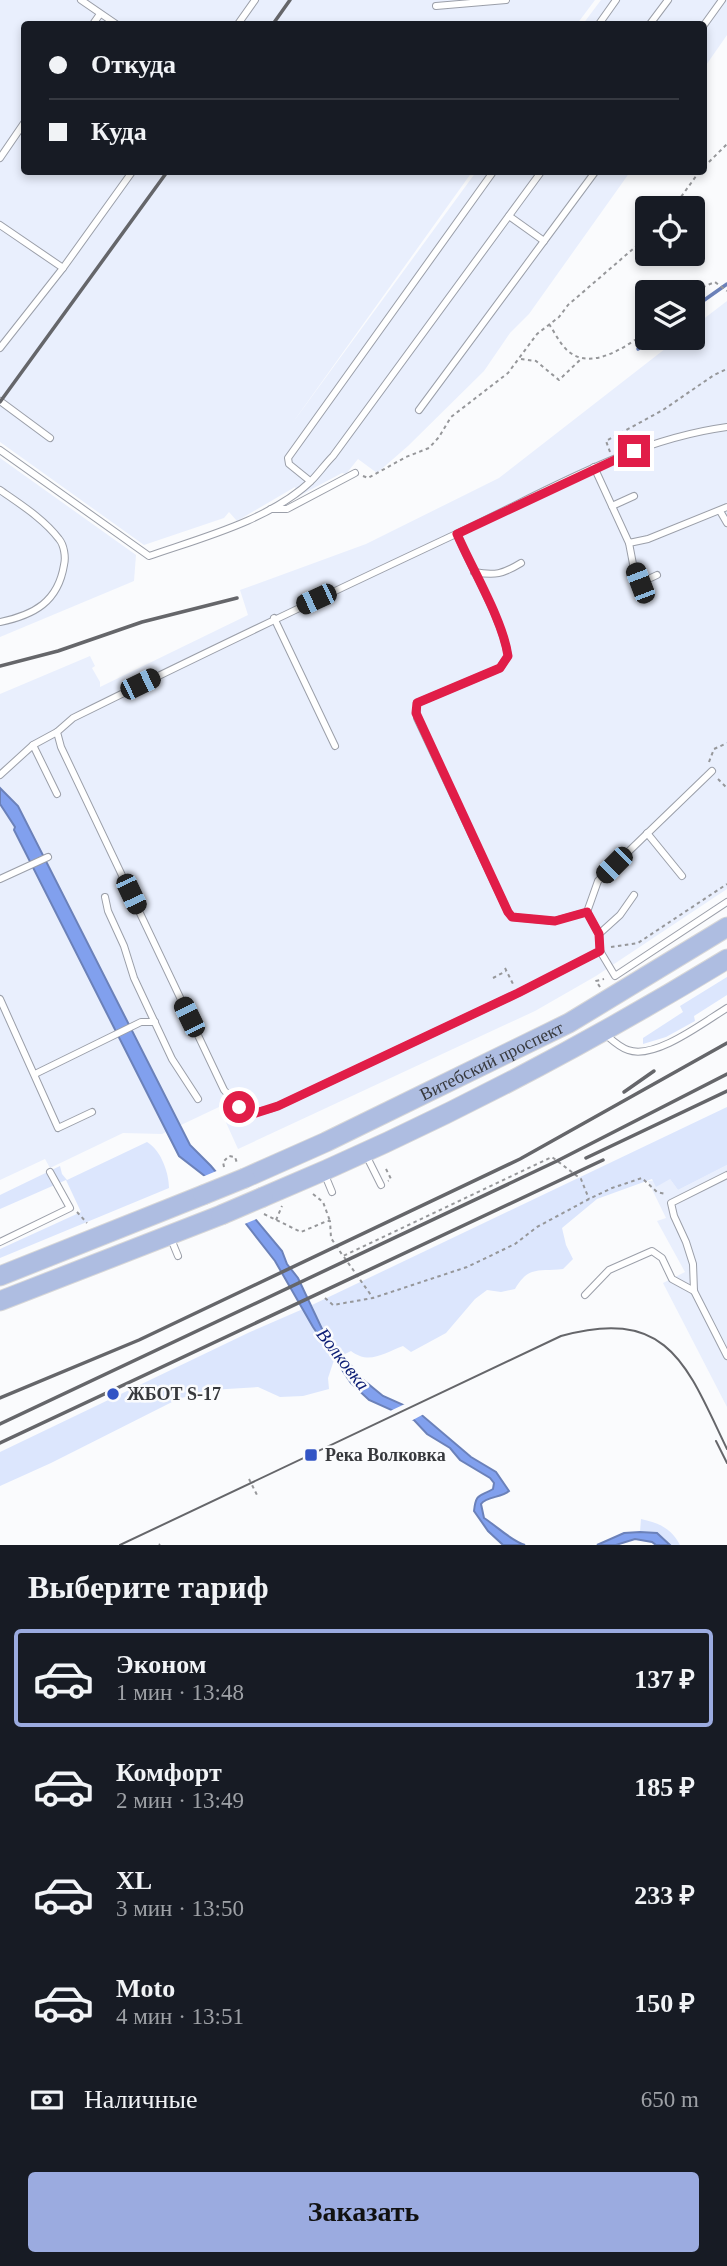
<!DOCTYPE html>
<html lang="ru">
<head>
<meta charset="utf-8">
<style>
	body { margin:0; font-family:"Times New Roman",serif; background:#242831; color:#f1f3f6; height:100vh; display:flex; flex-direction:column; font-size:26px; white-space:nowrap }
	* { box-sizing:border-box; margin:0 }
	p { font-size:23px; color:#9ea1a6 }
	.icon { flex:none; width:38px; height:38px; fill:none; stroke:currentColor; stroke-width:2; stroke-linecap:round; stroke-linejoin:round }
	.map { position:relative; height:1545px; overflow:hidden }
	.side { display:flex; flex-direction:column; background:#171b24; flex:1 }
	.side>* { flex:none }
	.hud { position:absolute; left:21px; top:21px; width:686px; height:154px; border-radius:7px; box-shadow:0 4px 10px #0003; display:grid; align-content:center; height:154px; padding:0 28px; background:#171b24 }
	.fabs { position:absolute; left:635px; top:196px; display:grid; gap:14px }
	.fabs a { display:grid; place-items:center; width:70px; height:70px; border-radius:7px; background:#171b24; box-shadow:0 4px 10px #0003; font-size:35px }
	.end { position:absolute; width:32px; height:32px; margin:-16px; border:9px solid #e11d48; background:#fff; box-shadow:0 0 0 4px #fff }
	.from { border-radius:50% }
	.car { position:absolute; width:21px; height:42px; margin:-21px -10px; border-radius:9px; box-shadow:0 0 5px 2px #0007; background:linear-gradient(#222 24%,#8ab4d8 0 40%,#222 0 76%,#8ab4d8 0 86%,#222 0) }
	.hud b { display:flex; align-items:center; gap:24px; height:66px; font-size:26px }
	.hud b+b { border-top:2px solid #363941 }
	.hud i { width:18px; height:18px; background:#f1f3f6 }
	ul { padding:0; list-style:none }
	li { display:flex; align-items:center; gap:21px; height:98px; margin:0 14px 10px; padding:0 14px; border:4px solid transparent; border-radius:7px }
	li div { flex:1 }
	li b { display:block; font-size:26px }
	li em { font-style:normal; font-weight:700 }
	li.on { border-color:#9babe0 }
	li>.icon { width:63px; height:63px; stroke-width:1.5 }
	h2 { padding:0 28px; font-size:32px; line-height:84px }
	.pay { display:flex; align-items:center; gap:18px; height:77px; padding:0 28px; font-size:26px }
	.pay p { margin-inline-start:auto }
	.primary-button { display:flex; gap:14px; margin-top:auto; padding:14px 28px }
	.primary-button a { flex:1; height:80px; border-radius:7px; background:#9babe0; color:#111; font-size:28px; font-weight:700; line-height:80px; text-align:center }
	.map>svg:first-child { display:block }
</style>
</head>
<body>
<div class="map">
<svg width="727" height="1545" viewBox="0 0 727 1545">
	<rect width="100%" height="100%" fill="#fafbfd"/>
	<g fill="#e9effd">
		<path d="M0,0H595L577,24H24V172H472L291,425L476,172H630L529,314L510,333L484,371L408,446L377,473L358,459L346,474L342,473L299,496L295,487L237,521L229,512L224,518L144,545L0,442Z"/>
		<path d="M601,0H727V35L704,68V24H583Z"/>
		<path d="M727,301V889L596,976L535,1011L238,1149L219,1107L162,1134L123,1133L50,1168L45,1159L0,1180V694L90,656L95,666L92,668L100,682V687L248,615L240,590L366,544L499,478L679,338H693V327Z"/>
		<path d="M0,458L136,555L134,581L0,637Z"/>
		<path d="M727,1165V1407L663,1283L685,1272L657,1221L666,1218L648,1181L670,1179L678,1190Z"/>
	</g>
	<g fill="#dce6fd">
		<path d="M727,977V995L694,1016L695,1021L666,1037L643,1044V1038L683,1012L680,1006Z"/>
		<path d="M727,1107V1165L678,1190L670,1179L656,1187L652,1179L597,1199L562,1228L566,1245L573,1259L563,1269C539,1272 529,1265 515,1289L501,1292L487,1290L475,1299L446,1333L411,1352L403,1346C384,1353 369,1365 351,1351L343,1355L323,1331L312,1305Z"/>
		<path d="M147,1142C161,1150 169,1173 169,1188L0,1258V1249L81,1212L66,1180L0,1209V1195L60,1166L62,1174L67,1180Z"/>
		<path d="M303,1309L334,1360L328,1378L329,1389L303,1396L280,1397L258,1387L210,1390L178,1399L51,1463L0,1486V1452L250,1332Z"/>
		<path d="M641,1519C659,1523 671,1528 680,1545H670L657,1533L640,1532Z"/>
	</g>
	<g fill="#81a0ee" stroke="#6b81b9" stroke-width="2">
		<path d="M0,788L18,806L190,1145L211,1166L282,1251L287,1264L298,1278L323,1331L361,1378L383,1396L417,1411L471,1457L496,1472L509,1491C501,1498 487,1496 481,1504L484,1518C498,1527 510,1540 525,1545H503L488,1531L474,1511C476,1492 480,1497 493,1489L494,1483L490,1478L460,1460L450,1448L427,1434L414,1420L369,1400L351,1383L313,1327L275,1261L215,1184L179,1156L14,830L15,827L0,804Z"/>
		<path d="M640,1532L657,1533L670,1545H656L652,1542L635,1539L616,1545H597L624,1533Z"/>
	</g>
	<g fill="#fafbfd">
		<path d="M219,1170L259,1218L242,1225L202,1177Z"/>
		<path d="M407,1403L418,1408L424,1414L409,1422L388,1412Z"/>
	</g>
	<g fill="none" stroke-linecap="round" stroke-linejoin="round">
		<g stroke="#6b81b9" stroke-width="3.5">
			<path d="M693,308L727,284"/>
			<path d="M638,349L654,338"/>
		</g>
		<defs>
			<g id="lane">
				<path d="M81,0L116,24"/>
				<path d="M436,6L506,0"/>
				<path d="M93,24L100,14"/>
				<path d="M238,24L255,0"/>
				<path d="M599,24L616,0"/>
				<path d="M650,24L668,0"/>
				<path d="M704,25L722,0"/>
				<path d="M0,158L24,123"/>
				<path d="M0,225L63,268"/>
				<path d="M544,241L595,172"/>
				<path d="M0,348L63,268L132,172"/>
				<path d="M0,401L50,438"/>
				<path d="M419,410L544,241L509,216"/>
				<path d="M0,450L149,556C201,538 270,520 311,481C319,473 325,464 333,456L541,172"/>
				<path d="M594,467L629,543L648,539L727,507"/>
				<path d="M310,481L289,464L288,458L493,172"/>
				<path d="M0,490C20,504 44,519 59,539C64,545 66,557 64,565C58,602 34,615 0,622"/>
				<path d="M612,506L634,496"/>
				<path d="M271,509H287L355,473"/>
				<path d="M720,511L727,523"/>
				<path d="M457,534C472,571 502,618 508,656L500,668L417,703V718L508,912L512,917L554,921L587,912L599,934L600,951L518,993L278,1106C250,1117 243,1112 224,1090L61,747L57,732L73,718C200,655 328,594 456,534C544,493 630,440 727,427"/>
				<path d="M629,543L633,564L640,583L657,575"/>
				<path d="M474,572C495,576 503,574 521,563"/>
				<path d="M274,618L335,746"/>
				<path d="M33,745L57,794"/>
				<path d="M0,775L33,745L57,732"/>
				<path d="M647,833L682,876"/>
				<path d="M0,879L48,857"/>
				<path d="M105,897L108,911L124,946L134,978L172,1059L198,1099"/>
				<path d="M587,912L598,881L712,771"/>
				<path d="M599,934L620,915L634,895"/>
				<path d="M600,951L615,976L727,902"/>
				<path d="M0,999L58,1128L92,1112"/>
				<path d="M605,1034C612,1040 619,1047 628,1050C655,1060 704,1022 727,1008"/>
				<path d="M35,1074L141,1022H155"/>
				<path d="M366,1155L381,1185"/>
				<path d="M325,1175L332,1192"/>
				<path d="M727,1175L671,1203L674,1216L686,1242L693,1264L694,1291L727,1356"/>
				<path d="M171,1239L178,1256"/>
				<path d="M0,1242L70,1208L50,1172"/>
				<path d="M585,1295L609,1270L652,1251L662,1258L672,1279L694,1291"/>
			</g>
			<g id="primary">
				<path id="s1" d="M245,1178L326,1142L569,1023L727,927"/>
				<path d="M263,1197C424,1130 578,1050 727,959"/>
				<path d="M0,1276L203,1195"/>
				<path d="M0,1301L221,1215"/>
			</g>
		</defs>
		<use href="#lane" stroke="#9b9fa9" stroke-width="8"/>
		<use href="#primary" stroke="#d7d7d8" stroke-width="21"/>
		<g stroke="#96979a" stroke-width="2" stroke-dasharray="3.5 3.5" stroke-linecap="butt">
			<path d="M704,167L727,144"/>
			<path d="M673,208L699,172"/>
			<path d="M693,298L703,287L715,282L727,291"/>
			<path d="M549,324C555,333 560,344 568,351C592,372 628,345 648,331"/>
			<path d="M521,359L536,361L559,380L581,359"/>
			<path d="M610,452L606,441L663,410L714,375L727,369"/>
			<path d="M363,476L368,478L406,457L429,448L439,437L451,417L508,373L537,334L559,317L568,305L648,236"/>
			<path d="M709,762L714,749L727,743"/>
			<path d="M718,779L727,788"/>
			<path d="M611,947L638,943L727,884"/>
			<path d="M505,968L514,986"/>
			<path d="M493,978L506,971"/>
			<path d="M600,987L596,981L604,979"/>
			<path d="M224,1167L223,1162L229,1156L235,1157L237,1163"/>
			<path d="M386,1169L391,1179L388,1181"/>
			<path d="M313,1194L323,1202L330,1221"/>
			<path d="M77,1212L87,1223"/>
			<path d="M264,1214L301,1232L327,1221H330L331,1238L343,1256L552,1157L581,1179L589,1199"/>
			<path d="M276,1220L282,1206"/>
			<path d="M344,1257L373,1298"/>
			<path d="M325,1298L333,1305L373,1298L467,1267L515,1244L537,1227L589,1199L612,1188L642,1178L657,1192L666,1194"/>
			<path d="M249,1479L258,1497"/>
			<path d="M159,1545L160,1544"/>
		</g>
		<use href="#lane" stroke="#fff" stroke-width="6"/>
		<use href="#primary" stroke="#aebde1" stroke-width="19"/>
		<g stroke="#65666a" stroke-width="2">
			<path d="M716,1441L727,1463"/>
			<path d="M120,1545L561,1336C669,1306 687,1366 727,1449"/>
		</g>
		<g stroke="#65666a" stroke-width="3.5">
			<path d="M273,24L290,0"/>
			<path d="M0,402L167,172"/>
			<path d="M0,666L58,651L142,622L237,598"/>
			<path d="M624,1092L654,1071"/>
			<path d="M586,1158L727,1091"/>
			<path d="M0,1398L139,1340L520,1159L727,1043"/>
			<path d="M0,1424L557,1161L727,1074"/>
			<path d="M0,1443L603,1160"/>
		</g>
		<defs>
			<g id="primary-bridge">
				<path d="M203,1195L245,1178"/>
				<path d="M221,1215L263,1197"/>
			</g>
		</defs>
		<use href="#primary-bridge" stroke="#d7d7d8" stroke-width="21" stroke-linecap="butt"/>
		<use href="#primary-bridge" stroke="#aebde1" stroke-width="19"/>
	</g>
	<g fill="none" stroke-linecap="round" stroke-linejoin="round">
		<path stroke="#e11d48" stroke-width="9" d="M239,1107L256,1113L278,1106L518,993L600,951L599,934L587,912L555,921L512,917L508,912L416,713L417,703L500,668L508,656C503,620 472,569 457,534L634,451"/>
	</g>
	<g fill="#3254c5" stroke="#fafbfd" stroke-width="2.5">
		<circle cx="113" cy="1394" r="7"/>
		<rect x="304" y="1448" width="14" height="14" rx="3.5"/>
	</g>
	<g text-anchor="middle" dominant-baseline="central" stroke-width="5" stroke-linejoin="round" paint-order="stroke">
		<g font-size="18" fill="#37393d" stroke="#fafbfd">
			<text stroke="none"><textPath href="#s1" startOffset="273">Витебский проспект</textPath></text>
		</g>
		<g font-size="18" font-weight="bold" fill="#37393d" stroke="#fafbfd" text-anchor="start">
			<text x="127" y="1394">ЖБОТ S-17</text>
			<text x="325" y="1455">Река Волковка</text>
		</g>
		<g font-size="19" font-style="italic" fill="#0b1c74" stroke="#fafbfd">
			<text transform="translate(343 1359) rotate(52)">Волковка</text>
		</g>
	</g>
</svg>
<div class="fabs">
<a><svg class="icon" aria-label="locate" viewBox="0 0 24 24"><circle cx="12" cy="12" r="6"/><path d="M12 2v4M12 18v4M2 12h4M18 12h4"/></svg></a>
<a><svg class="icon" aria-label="layers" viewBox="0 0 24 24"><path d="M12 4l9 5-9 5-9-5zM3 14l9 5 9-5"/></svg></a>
</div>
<i class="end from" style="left:239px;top:1107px"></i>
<i class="end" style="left:634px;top:451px"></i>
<i class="car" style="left:640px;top:583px;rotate:339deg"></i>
<i class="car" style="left:316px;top:599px;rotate:245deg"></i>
<i class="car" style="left:140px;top:684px;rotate:64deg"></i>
<i class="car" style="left:614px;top:865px;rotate:225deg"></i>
<i class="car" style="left:131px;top:894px;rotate:155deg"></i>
<i class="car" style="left:189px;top:1017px;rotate:334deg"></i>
<div class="hud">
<b><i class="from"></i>Откуда</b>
<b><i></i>Куда</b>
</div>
</div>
<section class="side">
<h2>Выберите тариф</h2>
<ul>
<li class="on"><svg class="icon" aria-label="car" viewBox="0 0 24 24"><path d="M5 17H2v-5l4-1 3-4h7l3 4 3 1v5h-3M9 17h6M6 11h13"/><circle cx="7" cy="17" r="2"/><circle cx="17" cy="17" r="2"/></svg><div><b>Эконом</b><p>1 мин · 13:48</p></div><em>137 ₽</em></li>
<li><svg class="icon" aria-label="car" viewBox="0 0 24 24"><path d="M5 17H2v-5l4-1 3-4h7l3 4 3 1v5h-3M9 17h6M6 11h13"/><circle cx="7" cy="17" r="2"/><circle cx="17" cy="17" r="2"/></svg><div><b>Комфорт</b><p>2 мин · 13:49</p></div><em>185 ₽</em></li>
<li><svg class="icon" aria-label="car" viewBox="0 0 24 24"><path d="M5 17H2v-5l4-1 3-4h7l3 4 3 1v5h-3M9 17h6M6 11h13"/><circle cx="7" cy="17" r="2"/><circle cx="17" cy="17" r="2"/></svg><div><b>XL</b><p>3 мин · 13:50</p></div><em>233 ₽</em></li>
<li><svg class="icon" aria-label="car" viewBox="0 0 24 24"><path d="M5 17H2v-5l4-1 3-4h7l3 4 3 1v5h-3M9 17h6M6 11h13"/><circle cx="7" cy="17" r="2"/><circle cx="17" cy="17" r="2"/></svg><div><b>Moto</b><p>4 мин · 13:51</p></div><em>150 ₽</em></li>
</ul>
<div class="pay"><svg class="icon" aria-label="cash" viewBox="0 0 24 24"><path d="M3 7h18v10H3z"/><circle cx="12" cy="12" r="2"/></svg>Наличные<p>650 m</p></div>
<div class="primary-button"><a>Заказать</a></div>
</section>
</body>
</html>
